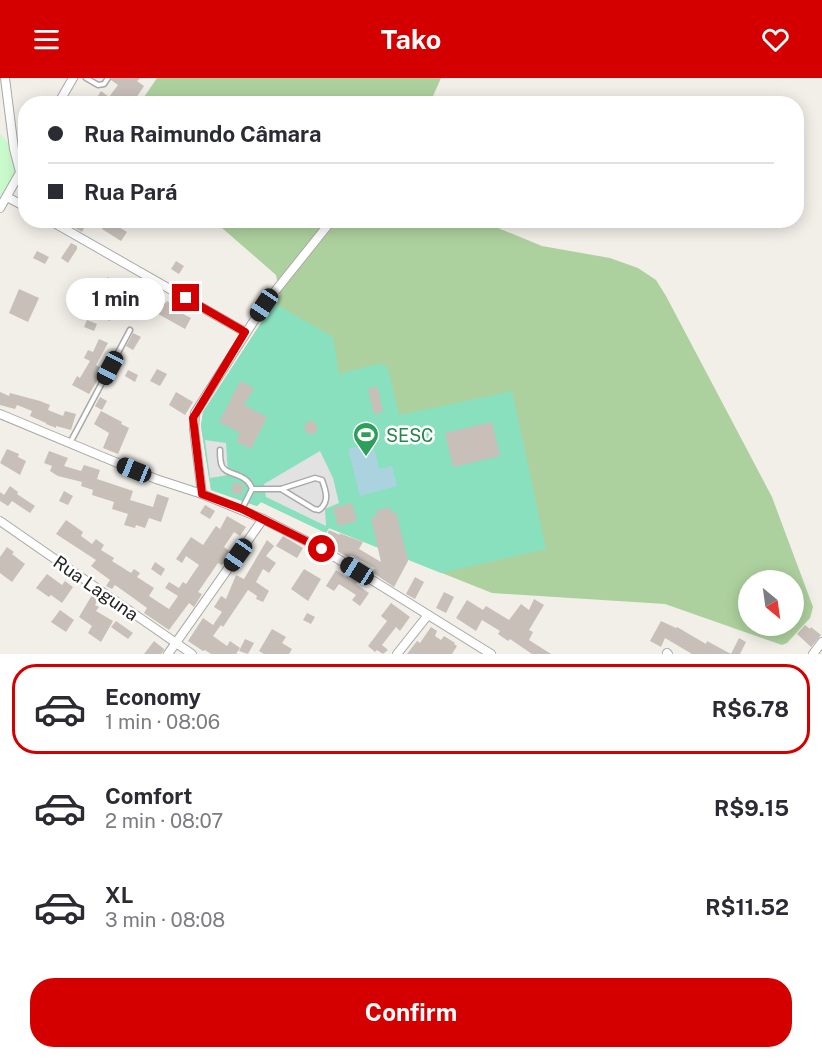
<!DOCTYPE html>
<html lang="en">
<head>
<meta charset="utf-8">
<style>
	body { margin:0; font-family:"Public Sans",sans-serif; background:#f2f2f3; color:#2b2b33; height:100vh; display:flex; flex-direction:column; font-size:22px; white-space:nowrap }
	* { box-sizing:border-box; margin:0 }
	p { font-size:20px; color:#7c7c81 }
	.icon { flex:none; width:33px; height:33px; fill:none; stroke:currentColor; stroke-width:2; stroke-linecap:round; stroke-linejoin:round }
	.map { position:relative; height:576px; overflow:hidden }
	.sheet { display:flex; flex-direction:column; background:#fff; flex:1 }
	.sheet>* { flex:none }
	.banner { position:absolute; left:18px; top:18px; width:786px; height:132px; border-radius:24px; box-shadow:0 3px 15px #0003; display:grid; align-content:center; height:132px; padding:0 30px; background:#fff }
	.needle { width:39px; rotate:151deg }
	.buttons { position:absolute; left:738px; top:492px; display:grid; gap:12px }
	.buttons a { display:grid; place-items:center; width:66px; height:66px; border-radius:50%; background:#fff; box-shadow:0 3px 15px #0003; font-size:30px }
	.end { position:absolute; width:27px; height:27px; margin:-14px; border:8px solid #d40000; background:#fff; box-shadow:0 0 0 3px #fff }
	.from { border-radius:50% }
	.bubble { position:absolute; height:42px; border-radius:21px; background:#fff; box-shadow:0 3px 15px #0003; font-size:20px; font-weight:700; line-height:42px; text-align:center }
	.car { position:absolute; width:18px; height:36px; margin:-18px -9px; border-radius:8px; box-shadow:0 0 4px 2px #0007; background:linear-gradient(#222 24%,#8ab4d8 0 40%,#222 0 76%,#8ab4d8 0 86%,#222 0) }
	.banner b { display:flex; align-items:center; gap:21px; height:57px; font-size:22px }
	.banner b+b { border-top:2px solid #e1e1e2 }
	.banner i { width:15px; height:15px; background:#2b2b33 }
	ul { padding:10px 0 0; list-style:none }
	li { display:flex; align-items:center; gap:18px; height:90px; margin:0 12px 9px; padding:0 18px; border:3px solid transparent; border-radius:24px }
	li div { flex:1 }
	li b { display:block; font-size:22px }
	li em { font-style:normal; font-weight:700 }
	li.selected { border-color:#d40000 }
	li>.icon { width:54px; height:54px; stroke-width:1.5 }
	.cta { display:flex; gap:12px; margin-top:auto; padding:12px 30px }
	.cta a { flex:1; height:69px; border-radius:24px; background:#d40000; color:#fff; font-size:24px; font-weight:700; line-height:69px; text-align:center }
	header { display:flex; justify-content:space-between; align-items:center; height:78px; padding:0 30px; background:#d40000; color:#fff; font-size:27px; font-weight:700 }
	.map>svg:first-child { display:block }
</style>
</head>
<body>
<header><svg class="icon" aria-label="menu" viewBox="0 0 24 24"><path d="M4 6h16M4 12h16M4 18h16"/></svg>Tako<svg class="icon" aria-label="heart" viewBox="0 0 24 24"><path d="M12 20l-8-8c-3-5 5-10 8-4 3-6 11-1 8 4z"/></svg></header>
<div class="map">
<svg width="822" height="576" viewBox="0 0 822 576">
	<rect width="100%" height="100%" fill="#f2efe9"/>
	<g fill="#add19e" fill-rule="evenodd">
		<path d="M157,0H441L430,25H140Z"/>
		<path d="M214,143H481L542,168L610,180L638,190L656,202L666,218L772,419L813,529L810,540L787,565L782,567L665,526L492,515L329,450L326,455L261,424L257,428L211,412L201,348L203,334L280,216L276,197ZM748,502H794V548H748Z"/>
	</g>
	<path fill="#c8facc" d="M0,56L10,67L17,93L0,125Z"/>
	<path fill="#88e0be" d="M274,225L333,259L339,296L377,286L385,287L389,294L399,337L512,313L546,471L441,495L329,450L326,455L261,424L257,428L211,412L201,348L203,334Z"/>
	<g fill="#e2e2e2">
		<path d="M205,362L226,365L228,397L210,400Z"/>
		<path d="M320,373L333,400L339,425L325,431L326,448L266,419L264,406Z"/>
	</g>
	<path fill="#aad3df" d="M373,365L379,391L392,388L397,408L360,418L348,371Z"/>
	<g fill="#c7bfb8">
		<path d="M112,0H140L137,3L144,8L132,26H103L96,21L101,13L109,19L118,7L111,2Z"/>
		<path d="M79,142H88L82,154L75,150Z"/>
		<path d="M107,142L127,154L121,163L102,151Z"/>
		<path d="M71,165L77,168V171L68,185L61,180Z"/>
		<path d="M37,173L49,179L45,186L33,180Z"/>
		<path d="M176,183L184,188L179,196L171,191Z"/>
		<path d="M108,199L121,207L123,204L138,212L140,209L166,225L167,223L177,228L175,232L191,240L185,251L126,218L122,225L120,224L110,243L103,240L116,215L103,208Z"/>
		<path d="M19,211L39,220L28,244L9,235Z"/>
		<path d="M87,242L97,246L94,253L84,249Z"/>
		<path d="M133,255L141,259L133,272L126,268Z"/>
		<path d="M99,261L108,265L96,287L104,292L89,316L72,307L77,298L80,300L90,283L84,280L88,272L93,274Z"/>
		<path d="M157,291L167,296L160,308L150,303Z"/>
		<path d="M128,292L138,297L135,304L125,298Z"/>
		<path d="M240,303L254,310L244,327L267,339L251,371L236,363L240,355L219,344Z"/>
		<path d="M377,308L383,334L374,336L368,311Z"/>
		<path d="M0,314L9,318L10,315L40,323L50,327L48,332L63,338L65,333L76,336L71,352L56,348V350L46,346V345L30,338L32,333L17,327L15,331L0,327Z"/>
		<path d="M176,314L193,324L185,337L169,327Z"/>
		<path d="M100,319L107,323L102,332L95,328Z"/>
		<path d="M101,333L122,344L121,346L129,350L118,376L103,370L109,355L94,346Z"/>
		<path d="M311,342L317,347V354L310,357L305,353V346Z"/>
		<path d="M492,344L500,378L453,389L445,355Z"/>
		<path d="M7,371L19,376L18,379L26,383L20,397L0,385Z"/>
		<path d="M49,373L68,380L64,388L81,393L84,387L100,392L97,401L133,413L130,422L153,429L157,416L169,420L161,444L149,440L145,450L136,447L135,450L124,447L128,436L112,431L114,424L92,417L93,412L81,408L82,404L58,398L50,393L52,388L44,385Z"/>
		<path d="M234,404L244,408L241,417L231,414Z"/>
		<path d="M10,408L18,414L17,416L35,428L30,435L12,423L8,428L0,423V414L4,417Z"/>
		<path d="M64,413L73,418L68,427L59,423Z"/>
		<path d="M352,425L357,443L338,448L333,430Z"/>
		<path d="M205,427L215,433L210,441L200,435Z"/>
		<path d="M390,429L391,435L396,434L408,483L394,509L372,494L375,490L351,477L349,480L323,465L329,452L340,457L339,455L363,464L359,471L381,484L371,440L377,438L375,433Z"/>
		<path d="M227,438L246,449L240,458L234,454L224,469L231,474L222,487L218,485L198,514L202,516L194,529L189,525L169,552L144,535L147,530L132,519L115,507L112,511L106,508L110,502L91,488L96,482L56,456L66,442L83,454L81,458L92,466L96,461L104,467L101,472L114,480L112,483L131,495L134,491L140,495L137,499L154,510L149,518L169,531L178,518L165,510L169,504L179,510L183,504L186,506L199,487L186,478L182,485L176,481L191,459L203,467L216,448L220,451Z"/>
		<path d="M283,458L303,470L297,480L276,468Z"/>
		<path d="M267,462L274,468L266,478L276,485L269,495L263,491L256,504L269,513L263,524L256,521L257,518L248,512L223,549L221,547L213,558L227,568L230,563L240,570L236,576H211L205,572L203,573L188,563L203,540L213,547L222,534L214,529L221,518L226,521L236,497L244,501Z"/>
		<path d="M7,469L14,474L12,476L25,486L12,504L0,495V479Z"/>
		<path d="M155,484L165,491L161,498L151,491Z"/>
		<path d="M304,491L321,501L308,523L291,511Z"/>
		<path d="M336,492L346,499L348,495L359,503L356,506L369,515L360,528L352,522L356,517L339,506L334,513L326,508Z"/>
		<path d="M47,496L62,507L65,503L73,509L62,525L51,517L49,519L36,510Z"/>
		<path d="M415,499L424,504L415,521L406,516Z"/>
		<path d="M444,514L454,519L446,535L436,530Z"/>
		<path d="M92,517L98,521L95,527L99,529L96,533L113,543L101,564L88,555L92,548L79,539Z"/>
		<path d="M534,521L544,527L529,552L533,554L529,562L551,576H532L510,561L508,563L498,556L500,553L482,542L476,553L456,540L467,522L483,532L486,528L509,542L521,526L529,532Z"/>
		<path d="M391,525L410,539L400,553L396,549L382,567L388,572L383,576L377,572L375,574L368,568L387,543L381,538Z"/>
		<path d="M60,532L74,542L66,554L51,544Z"/>
		<path d="M307,535L315,539L311,546L303,542Z"/>
		<path d="M116,543L133,555L128,561L111,549Z"/>
		<path d="M661,543L676,550L677,549L706,566L707,563L731,576H692L665,560L661,569L650,563Z"/>
		<path d="M805,547L810,551L811,549L821,557L811,569L797,556Z"/>
		<path d="M431,549L437,553L435,558L441,562L444,558L455,565L454,566L457,568L452,576H407L417,563L420,565Z"/>
		<path d="M272,551L286,559L282,565L292,571L289,576H264L259,573Z"/>
		<path d="M739,560L746,564L740,576H731Z"/>
		<path d="M245,561L254,565L248,576L239,573Z"/>
		<path d="M154,563L164,571L163,574L161,576H144Z"/>
	</g>
	<g fill="none" stroke-linecap="round" stroke-linejoin="round">
		<defs>
			<g id="service">
				<path d="M86,0L98,7L104,6L108,0"/>
				<path d="M70,365L130,252"/>
				<path d="M220,372C220,377 220,384 222,388C226,398 247,394 252,411"/>
				<path d="M315,400L322,402C326,413 330,424 319,432L314,431L281,411Z"/>
				<path d="M242,431L252,411H281"/>
			</g>
			<g id="minor">
				<path d="M5,0L14,71L20,94"/>
				<path d="M58,26L73,0"/>
				<path d="M7,119L26,129"/>
				<path d="M0,130L26,84"/>
				<path d="M49,142L245,254"/>
				<path d="M0,336L156,401L202,416L263,441L322,471L491,576"/>
				<path d="M202,416L194,351L195,335L264,227L332,142"/>
				<path d="M0,443L192,576"/>
				<path d="M667,575L668,576"/>
				<path d="M168,576L263,441"/>
				<path d="M397,576L428,537"/>
				<path d="M813,576L822,564"/>
			</g>
		</defs>
		<use href="#service" stroke="#a9a9a9" stroke-width="7"/>
		<use href="#minor" stroke="#a9a9a9" stroke-width="10"/>
		<use href="#service" stroke="#fff" stroke-width="4"/>
		<use href="#minor" stroke="#fff" stroke-width="8"/>
	</g>
	<g fill="none" stroke-linecap="round" stroke-linejoin="round">
		<path stroke="#d40000" stroke-width="8" d="M186,220L245,254L193,340L202,416L242,431L322,471"/>
	</g>
	<defs>
		<symbol id="stadium-pin" viewBox="-11 -11 22 30"><path d="M0 17L-7.5 6A9.5 9.5 0 1 1 7.5 6Z" fill="#2e9e5b" stroke="#fff"/><path d="M0-5a6.5 5 0 1 0 0 10a6.5 5 0 1 0 0-10ZM-3.5-1.8h7v3.6h-7Z" fill="#fff"/></symbol>
	</defs>
	<g fill-rule="evenodd">
		<use href="#stadium-pin" x="351" y="342" width="30" height="40"/>
	</g>
	<g text-anchor="middle" dominant-baseline="central" stroke-width="5" stroke-linejoin="round" paint-order="stroke">
		<g font-size="18" fill="#27864d" stroke="#fff" text-anchor="start">
			<text x="386" y="357">SESC</text>
		</g>
		<g font-size="18" fill="#222" stroke="#fff">
			<text transform="translate(96 510) rotate(35)">Rua Laguna</text>
		</g>
	</g>
</svg>
<div class="buttons">
<a><svg class="needle" viewBox="-14 -14 28 28"><path d="M0-13l5 13h-10z" fill="#e53935"/><path d="M0 13l5-13h-10z" fill="#7c7c81"/></svg></a>
</div>
<i class="end from" style="left:322px;top:471px"></i>
<i class="end" style="left:186px;top:220px"></i>
<div class="bubble" style="left:66px;top:200px;width:99px">1 min</div>
<i class="car" style="left:264px;top:227px;rotate:214deg"></i>
<i class="car" style="left:110px;top:290px;rotate:208deg"></i>
<i class="car" style="left:134px;top:392px;rotate:292deg"></i>
<i class="car" style="left:238px;top:477px;rotate:215deg"></i>
<i class="car" style="left:357px;top:493px;rotate:302deg"></i>
<div class="banner">
<b><i class="from"></i>Rua Raimundo Câmara</b>
<b><i></i>Rua Pará</b>
</div>
</div>
<section class="sheet">
<ul>
<li class="selected"><svg class="icon" aria-label="car" viewBox="0 0 24 24"><path d="M5 17H2v-5l4-1 3-4h7l3 4 3 1v5h-3M9 17h6M6 11h13"/><circle cx="7" cy="17" r="2"/><circle cx="17" cy="17" r="2"/></svg><div><b>Economy</b><p>1 min · 08:06</p></div><em>R$6.78</em></li>
<li><svg class="icon" aria-label="car" viewBox="0 0 24 24"><path d="M5 17H2v-5l4-1 3-4h7l3 4 3 1v5h-3M9 17h6M6 11h13"/><circle cx="7" cy="17" r="2"/><circle cx="17" cy="17" r="2"/></svg><div><b>Comfort</b><p>2 min · 08:07</p></div><em>R$9.15</em></li>
<li><svg class="icon" aria-label="car" viewBox="0 0 24 24"><path d="M5 17H2v-5l4-1 3-4h7l3 4 3 1v5h-3M9 17h6M6 11h13"/><circle cx="7" cy="17" r="2"/><circle cx="17" cy="17" r="2"/></svg><div><b>XL</b><p>3 min · 08:08</p></div><em>R$11.52</em></li>
</ul>
<div class="cta"><a>Confirm</a></div>
</section>
</body>
</html>
